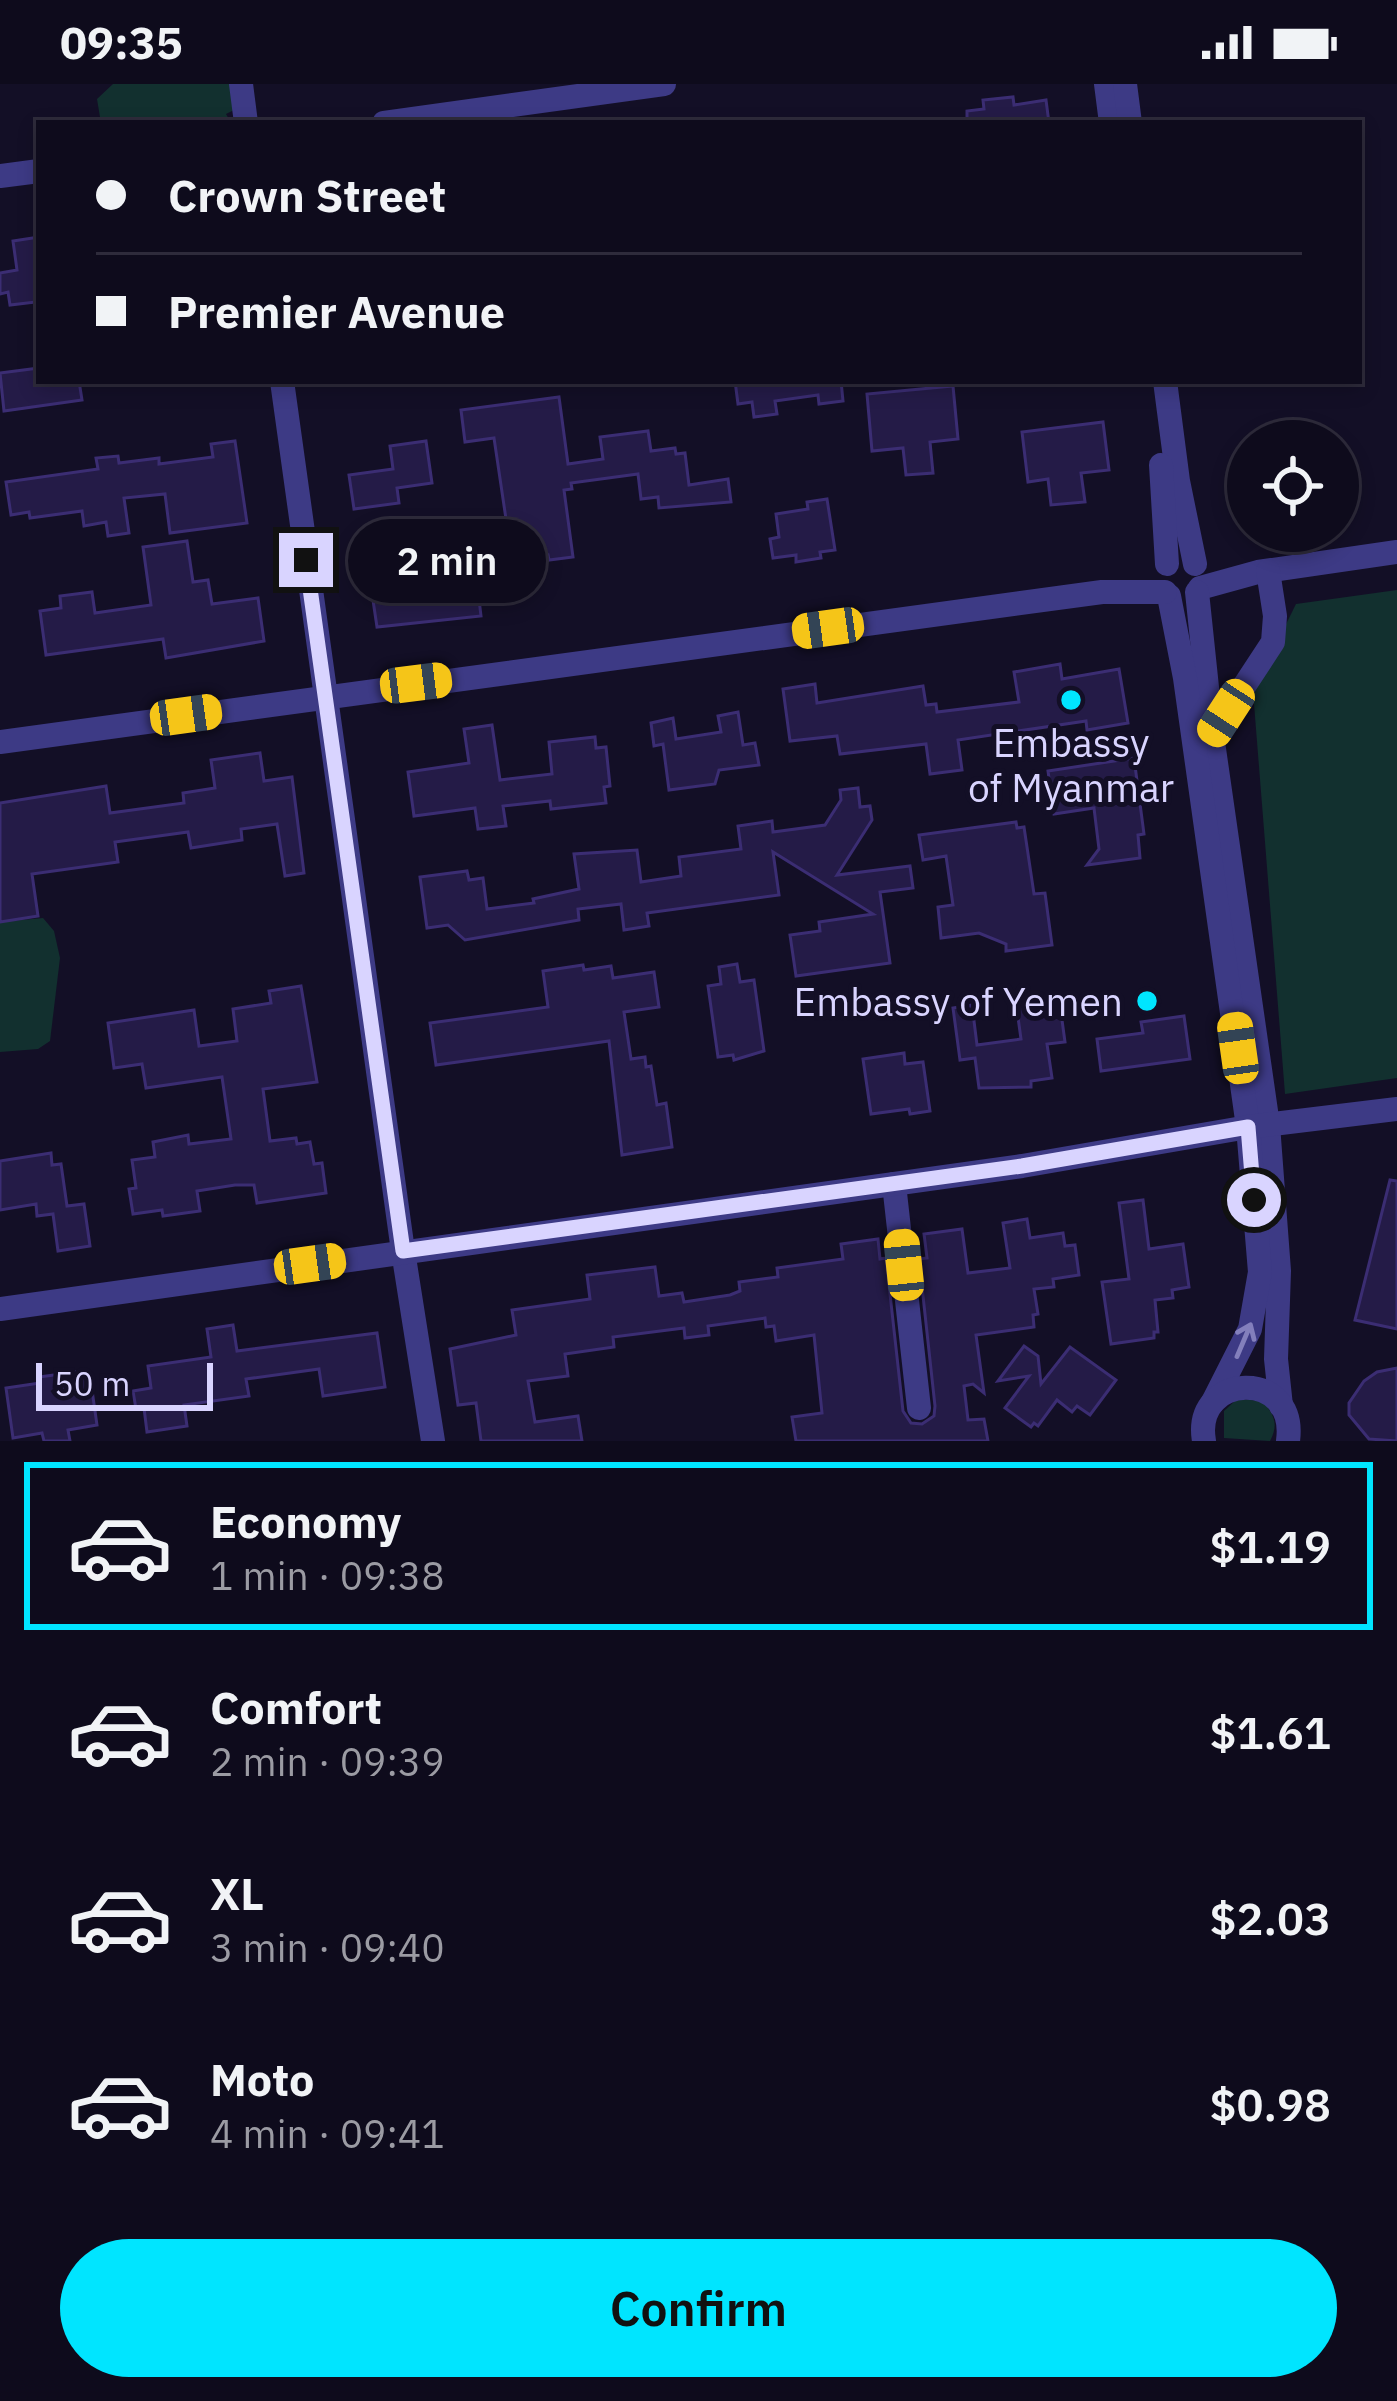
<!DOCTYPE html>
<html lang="en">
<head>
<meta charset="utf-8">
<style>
	body { margin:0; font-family:"IBM Plex Sans",sans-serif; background:#1c1929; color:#f1f3f6; height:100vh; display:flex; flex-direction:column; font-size:45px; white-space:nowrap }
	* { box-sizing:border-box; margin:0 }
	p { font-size:39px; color:#9b9ba3 }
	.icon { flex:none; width:66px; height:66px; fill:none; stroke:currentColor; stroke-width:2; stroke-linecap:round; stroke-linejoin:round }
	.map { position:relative; height:1357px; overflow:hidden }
	.panel { display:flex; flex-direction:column; background:#0e0b1c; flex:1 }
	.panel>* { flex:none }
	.hud { position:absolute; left:36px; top:36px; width:1326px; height:264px; border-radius:0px; box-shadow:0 6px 18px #0003,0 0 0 3px #2e2b3b; display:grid; align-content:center; height:264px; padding:0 60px; background:#0e0b1c }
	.buttons { position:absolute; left:1227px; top:336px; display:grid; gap:24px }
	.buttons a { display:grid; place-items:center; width:132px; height:132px; border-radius:50%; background:#0e0b1c; box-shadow:0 6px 18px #0003,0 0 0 3px #2e2b3b; font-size:60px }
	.scale { position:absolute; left:36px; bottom:30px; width:177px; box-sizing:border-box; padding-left:12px; border:6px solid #d9d4ff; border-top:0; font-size:33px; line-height:42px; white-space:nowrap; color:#d9d4ff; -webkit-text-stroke:9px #130f26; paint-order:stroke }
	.end { position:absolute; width:54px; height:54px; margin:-27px; border:15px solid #d9d4ff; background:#111; box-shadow:0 0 0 6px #111 }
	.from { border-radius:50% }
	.bubble { position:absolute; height:84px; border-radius:42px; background:#0e0b1c; box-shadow:0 6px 18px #0003,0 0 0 3px #2e2b3b; font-size:39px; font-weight:600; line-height:84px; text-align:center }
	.car { position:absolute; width:36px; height:72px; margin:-36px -18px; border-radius:15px; box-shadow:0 0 9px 3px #0007; background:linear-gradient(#f5c518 24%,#345 0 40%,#f5c518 0 76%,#345 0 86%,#f5c518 0) }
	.hud b { display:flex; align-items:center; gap:42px; height:114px; font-size:45px }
	.hud b+b { border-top:3px solid #2e2b3b }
	.hud i { width:30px; height:30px; background:#f1f3f6 }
	ul { padding:21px 0 0; list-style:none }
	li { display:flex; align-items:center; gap:36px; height:168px; margin:0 24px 18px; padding:0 36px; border:6px solid transparent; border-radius:0px }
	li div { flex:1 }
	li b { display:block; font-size:45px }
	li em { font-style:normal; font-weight:600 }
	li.on { border-color:#00e5ff }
	li>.icon { width:108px; height:108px; stroke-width:1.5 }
	.primary-button { display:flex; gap:24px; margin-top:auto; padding:24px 60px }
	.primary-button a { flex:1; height:138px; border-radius:72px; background:#00e5ff; color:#111; font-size:48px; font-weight:600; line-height:138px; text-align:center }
	.status { display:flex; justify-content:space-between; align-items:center; height:84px; padding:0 60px; background:#0e0b1c; direction:ltr }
	.status svg { height:33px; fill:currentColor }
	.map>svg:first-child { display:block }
</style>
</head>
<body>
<div class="status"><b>09:35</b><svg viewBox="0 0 49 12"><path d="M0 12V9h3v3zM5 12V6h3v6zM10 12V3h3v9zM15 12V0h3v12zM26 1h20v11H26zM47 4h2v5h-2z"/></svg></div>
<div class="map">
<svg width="1397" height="1357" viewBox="0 0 1397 1357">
	<rect width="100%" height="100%" fill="#130f26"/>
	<g fill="#12302f">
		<path d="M113,0H236L240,23L226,30L231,39H101L97,15Z"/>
		<path d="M1397,506V994L1285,1010L1253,607L1296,520Z"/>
		<path d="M43,834L54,847L60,874L50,957L38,965L0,968V838Z"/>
		<path d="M1237,1315L1263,1317C1274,1331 1279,1340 1270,1357L1224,1354V1327Z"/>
	</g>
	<g fill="#241b47" stroke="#3b2d73" stroke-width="3">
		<path d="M1013,13L1014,21L1046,16L1049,39H967V27L984,25L983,16Z"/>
		<path d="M39,153L36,218L10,221L8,208L0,210V189L17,186L13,157Z"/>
		<path d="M39,284V297H79L82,316L4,327L0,289Z"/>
		<path d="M735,297H841L843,317L819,320L818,311L775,317L777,330L754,333L752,318L738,320Z"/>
		<path d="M953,302L958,355L930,358L933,389L906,391L903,364L872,367L867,310Z"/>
		<path d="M559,313L568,380L603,375L600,353L648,347L651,367L675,364L676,370L685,369L689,401L728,395L731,418L659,424L658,413L641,415L638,390L571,399L572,405L564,406L573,473L549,476L548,471L492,478L486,438L506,435L494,354L465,358L461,326Z"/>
		<path d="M1103,338L1109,386L1081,389L1085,418L1051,421L1048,395L1028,398L1022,348Z"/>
		<path d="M235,357L247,439L170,449L165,410L124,414L129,449L108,452L106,438L84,442L82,427L30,434L29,428L11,431L6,398L98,385L96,374L118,372L119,379L159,374V380L213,373L211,360Z"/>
		<path d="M426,357L432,399L397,404L399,419L354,425L349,391L393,385L390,362Z"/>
		<path d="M827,415L835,466L820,468L821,474L796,478V471L773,474L770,455L779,453L776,430L808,425L807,418Z"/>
		<path d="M411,453L413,464L425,463L426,475L453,471L456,493L476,490L481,532L377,543L370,496L378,495L373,459Z"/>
		<path d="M187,457L193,498L208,496L212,520L258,514L264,557L166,574L163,555L46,571L40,527L61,524L60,512L92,508L95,529L151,521L143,463Z"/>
		<path d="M1060,580L1062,595L1119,585L1128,639L1087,646L1086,637L958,656L962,686L930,690L926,660L840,670L837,652L790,657L783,605L815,600L817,619L923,602L926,621L936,620L937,628L1019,618L1014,588Z"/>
		<path d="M738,628L743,661L755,659L759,681L719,686L715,700L669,706L663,660L654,662L651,639L673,634L676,655L721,648L718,632Z"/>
		<path d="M492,641L500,696L552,690L549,658L595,653L596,664L606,663L610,702L604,703L606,719L551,725L550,717L503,722L506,742L478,745L475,724L414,732L408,688L469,679L464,645Z"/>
		<path d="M260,669L264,697L292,693L304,789L285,792L277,740L241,745L242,756L191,764L188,748L115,758L118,778L32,790L38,832L0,838V719L106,702L110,729L184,719L183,709L215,704L211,676Z"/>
		<path d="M1134,674L1144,750L1138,751L1140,774L1087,781L1099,765L1094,724L1054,730L1048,687Z"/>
		<path d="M858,704L860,723L870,722L872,736L837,791L910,782L913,804L880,808L890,879L796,892L790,851L820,847L819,838L873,830L773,768L779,811L647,829L649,842L624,846L621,820L578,825L579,836L465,856L448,841L427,844L420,793L467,787L469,796L483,794L487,825L534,819L533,815L579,805L574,770L637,766L641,798L681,792L679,773L741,765L738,742L772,737L773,748L825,741L841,716L840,706Z"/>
		<path d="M1016,738L1017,744L1024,743L1034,810L1045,809L1052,861L1006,867V860L979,849L941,854L938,823L953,821L946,772L923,776L919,751Z"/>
		<path d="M737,880L740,898L754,896L764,967L734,976L733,971L718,973L708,902L721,900L719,883Z"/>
		<path d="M583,881L584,886L611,882L613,894L654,888L659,923L624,928L631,975L645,973L646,983L651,982L657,1021L666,1019L672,1063L622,1071L609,957L436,981L430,939L548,923L543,887Z"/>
		<path d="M301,902L317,998L263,1005L270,1057L296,1054L297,1060L310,1058L314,1080L322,1079L326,1109L257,1119L254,1101H235L197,1107L200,1127L163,1132L162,1126L133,1130L129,1105L136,1104L132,1076L155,1073L153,1058L188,1051L189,1060L231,1055L222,993L146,1004L142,980L114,984L108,939L194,926L199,962L237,957L233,925L271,919L269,907Z"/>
		<path d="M1059,914L1065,958L1047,960L1052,994L1031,997V1003L979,1004L975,974L960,976L953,924L972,921L977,961L1021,955L1016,919Z"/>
		<path d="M1184,932L1190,975L1101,987L1097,955L1143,949L1141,938Z"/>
		<path d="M904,969L905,980L923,978L930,1027L910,1030L909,1025L871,1030L863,975Z"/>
		<path d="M51,1069L52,1081L61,1080L67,1122L84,1120L90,1162L58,1167L53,1130L37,1132L36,1120L0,1126V1077Z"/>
		<path d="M1390,1096L1397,1097V1245L1355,1236Z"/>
		<path d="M1143,1116L1149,1165L1183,1160L1189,1203L1172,1206L1173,1214L1155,1216L1158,1248H1154V1254L1111,1260L1102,1198L1129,1195L1119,1119Z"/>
		<path d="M1027,1135L1030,1154L1063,1149L1065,1162L1075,1161L1079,1191L1053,1195L1054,1203L1034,1205L1038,1230L1033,1231L1034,1243L976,1251L984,1309L973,1300L964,1302L968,1336L984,1335L988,1357H796L792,1333L822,1329L814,1251L776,1257L774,1242L766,1243L765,1234L708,1242L709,1251L685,1254L684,1244L613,1253L614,1263L565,1270L568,1292L528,1297L535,1338L578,1332L582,1357H481L476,1319L458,1321L450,1265L516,1251L512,1226L590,1215L587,1191L655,1183L659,1212L682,1209L684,1218L730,1211L740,1207L739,1198L778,1193L777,1184L843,1175L841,1160L878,1155L880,1175L886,1174L903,1327L911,1339L922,1340L934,1332L935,1322L919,1175L927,1174L924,1150L962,1145L968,1189L1010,1184L1003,1139Z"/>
		<path d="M233,1241L237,1267L377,1249L385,1303L323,1312L319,1285L246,1295L249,1312L184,1321L187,1342L147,1348L144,1324L136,1325L133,1307L151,1304L148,1282L211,1273L207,1245Z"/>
		<path d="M1024,1262L1038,1272L1041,1300L1070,1263L1116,1296L1090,1331L1077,1322L1072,1328L1057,1316L1038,1342L1034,1339L1031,1343L1005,1324L1029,1292L998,1297Z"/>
		<path d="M1397,1284V1357L1369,1355L1349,1331V1319L1364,1297L1377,1288Z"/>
		<path d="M76,1288V1294L90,1292L97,1341L68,1346L70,1357H44L42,1349L13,1354L6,1304L40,1299L39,1293Z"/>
	</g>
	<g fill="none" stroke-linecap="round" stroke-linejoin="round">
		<g stroke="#3d3a85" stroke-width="24">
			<path d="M241,0L246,39"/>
			<path d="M1106,0L1111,39"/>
			<path d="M1125,0L1130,39"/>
			<path d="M384,39L664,0"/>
			<path d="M0,92L39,87"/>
			<path d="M282,297L403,1167L433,1357"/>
			<path d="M1165,297L1178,397L1195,480"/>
			<path d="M1161,381L1167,480"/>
			<path d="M1200,504L1258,488L1397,468"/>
			<path d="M1197,508L1212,651L1268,1041L1279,1187L1276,1275L1281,1322"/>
			<path d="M1169,512L1185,594L1248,1043L1260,1188L1250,1245L1213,1318"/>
			<path d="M1205,652L1212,651L1273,558L1275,532L1268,487"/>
			<path d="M0,658L1102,508H1165"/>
			<path d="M894,1100L919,1324"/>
			<path d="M0,1225L1022,1082L1248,1043L1397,1025"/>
			<path d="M1204,1357C1192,1288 1298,1284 1288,1357"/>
		</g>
	</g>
	<defs><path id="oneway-shaft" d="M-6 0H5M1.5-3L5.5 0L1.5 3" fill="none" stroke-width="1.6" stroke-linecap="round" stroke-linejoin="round" transform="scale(3)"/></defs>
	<use stroke="#837fbc" href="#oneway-shaft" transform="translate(1244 1256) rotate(-67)"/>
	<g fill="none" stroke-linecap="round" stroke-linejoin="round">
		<path stroke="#d9d4ff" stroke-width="15" d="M306,476L403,1167L1022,1082L1248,1043L1254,1116"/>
	</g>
	<g fill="#00e5ff" stroke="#130f26" stroke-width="4.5">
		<circle cx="1071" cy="616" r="12"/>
		<circle cx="1147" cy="917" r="12"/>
	</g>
	<g text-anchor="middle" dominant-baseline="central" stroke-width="10" stroke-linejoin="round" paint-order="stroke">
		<g font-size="39" fill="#d9d4ff" stroke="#130f26">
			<text x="1071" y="658">Embassy<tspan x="1071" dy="45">of Myanmar</tspan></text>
			<text x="1123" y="917" text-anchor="end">Embassy of Yemen</text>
		</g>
	</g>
</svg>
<div class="buttons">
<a><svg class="icon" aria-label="locate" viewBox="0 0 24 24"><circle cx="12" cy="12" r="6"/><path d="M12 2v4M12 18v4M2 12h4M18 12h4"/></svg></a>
</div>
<div class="scale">50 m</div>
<i class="end from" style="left:1254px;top:1116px"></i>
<i class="end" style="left:306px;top:476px"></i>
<div class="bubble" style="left:348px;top:435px;width:198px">2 min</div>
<i class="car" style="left:828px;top:544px;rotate:262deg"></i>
<i class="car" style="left:416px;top:599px;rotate:83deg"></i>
<i class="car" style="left:1226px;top:629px;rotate:213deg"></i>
<i class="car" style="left:186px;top:631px;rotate:82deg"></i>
<i class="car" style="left:1238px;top:964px;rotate:352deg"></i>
<i class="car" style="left:310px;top:1180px;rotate:82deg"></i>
<i class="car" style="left:904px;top:1181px;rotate:354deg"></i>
<div class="hud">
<b><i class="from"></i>Crown Street</b>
<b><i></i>Premier Avenue</b>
</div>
</div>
<section class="panel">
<ul>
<li class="on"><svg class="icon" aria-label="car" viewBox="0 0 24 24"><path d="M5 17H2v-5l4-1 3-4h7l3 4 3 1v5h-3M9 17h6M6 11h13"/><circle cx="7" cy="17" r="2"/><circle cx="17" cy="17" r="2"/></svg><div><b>Economy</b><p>1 min · 09:38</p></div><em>$1.19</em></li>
<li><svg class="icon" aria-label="car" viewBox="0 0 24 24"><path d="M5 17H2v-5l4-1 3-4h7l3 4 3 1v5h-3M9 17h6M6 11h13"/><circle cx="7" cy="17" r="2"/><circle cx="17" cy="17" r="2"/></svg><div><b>Comfort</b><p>2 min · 09:39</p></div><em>$1.61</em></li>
<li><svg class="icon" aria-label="car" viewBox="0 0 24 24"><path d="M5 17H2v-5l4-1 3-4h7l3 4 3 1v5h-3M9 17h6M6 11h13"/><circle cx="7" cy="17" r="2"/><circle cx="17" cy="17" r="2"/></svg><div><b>XL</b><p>3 min · 09:40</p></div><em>$2.03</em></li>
<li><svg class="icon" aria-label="car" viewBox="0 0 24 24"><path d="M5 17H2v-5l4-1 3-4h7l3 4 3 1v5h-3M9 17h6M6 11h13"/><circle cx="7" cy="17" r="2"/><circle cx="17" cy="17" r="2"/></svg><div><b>Moto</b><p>4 min · 09:41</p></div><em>$0.98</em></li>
</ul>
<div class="primary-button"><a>Confirm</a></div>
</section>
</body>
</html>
